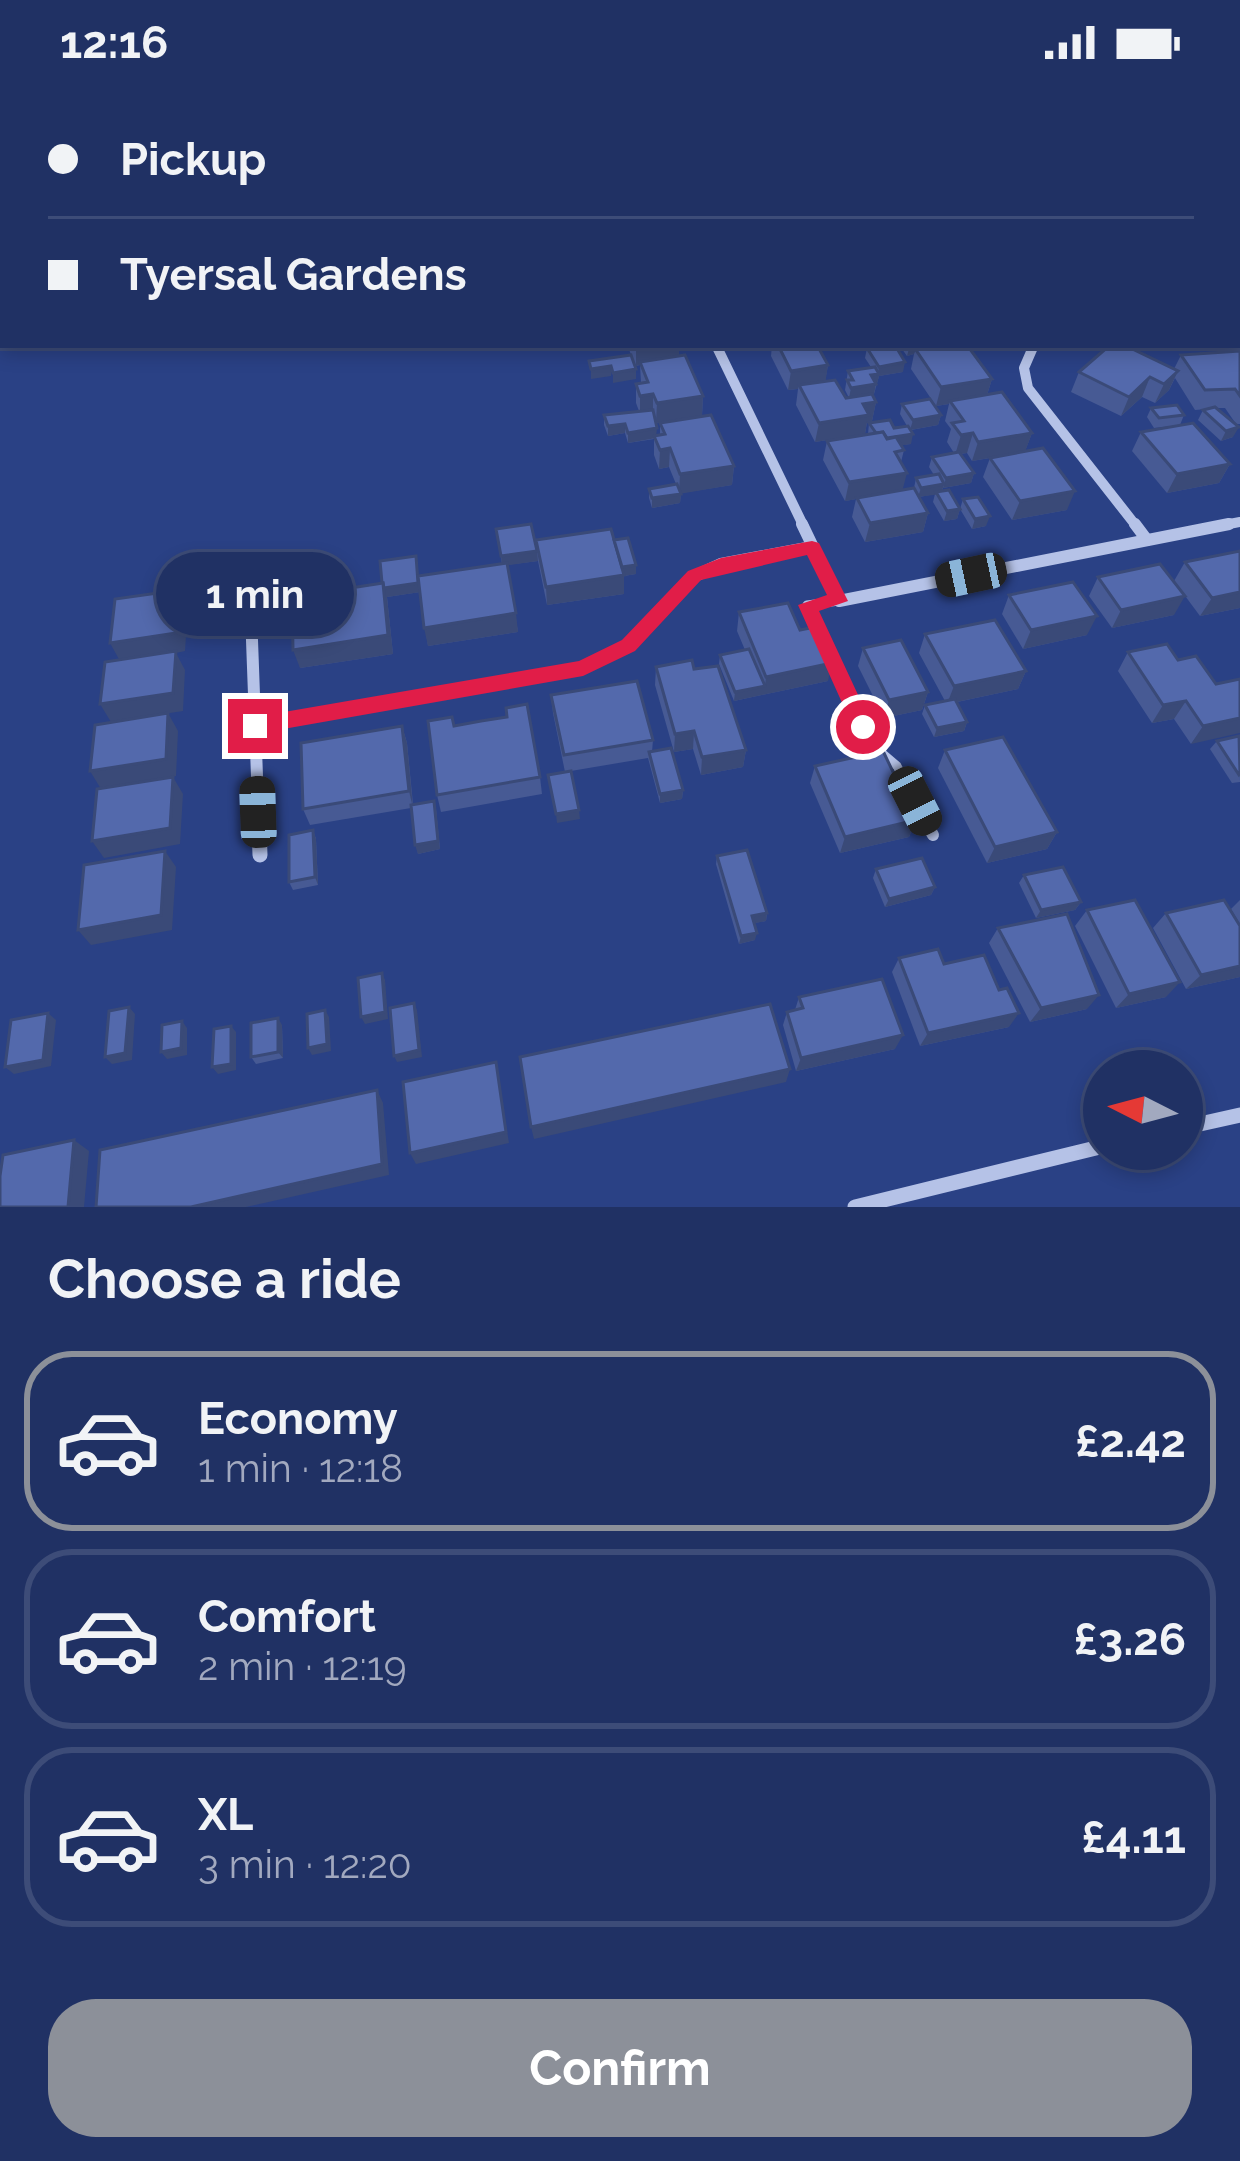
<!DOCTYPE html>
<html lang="en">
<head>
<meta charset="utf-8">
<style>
	body { margin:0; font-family:Raleway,sans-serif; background:#2d3d6d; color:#f1f3f6; height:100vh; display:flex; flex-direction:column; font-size:45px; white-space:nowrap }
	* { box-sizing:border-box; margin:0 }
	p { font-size:39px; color:#a2a9bf }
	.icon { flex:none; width:66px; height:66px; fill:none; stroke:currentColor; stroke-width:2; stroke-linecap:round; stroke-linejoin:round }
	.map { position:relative; height:1123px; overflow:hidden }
	.details { display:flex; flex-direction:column; background:#203164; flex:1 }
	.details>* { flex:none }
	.top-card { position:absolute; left:0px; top:0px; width:1242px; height:264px; box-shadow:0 6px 18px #0003,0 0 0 3px #3d4c78; display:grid; align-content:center; height:264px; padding:0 48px; background:#203164 }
	.needle { width:78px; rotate:276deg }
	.controls { position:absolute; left:1083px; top:966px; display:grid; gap:24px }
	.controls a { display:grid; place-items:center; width:120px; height:120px; border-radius:50%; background:#203164; box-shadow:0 6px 18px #0003,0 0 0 3px #3d4c78; font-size:60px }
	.end { position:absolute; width:54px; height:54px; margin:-27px; border:15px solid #e11d48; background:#fff; box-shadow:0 0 0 6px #fff }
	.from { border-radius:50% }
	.bubble { position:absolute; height:84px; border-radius:42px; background:#203164; box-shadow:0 6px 18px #0003,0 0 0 3px #3d4c78; font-size:39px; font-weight:700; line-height:84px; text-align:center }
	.car { position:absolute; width:36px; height:72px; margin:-36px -18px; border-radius:15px; box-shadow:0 0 9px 3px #0007; background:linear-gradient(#222 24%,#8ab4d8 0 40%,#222 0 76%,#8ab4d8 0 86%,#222 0) }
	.top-card b { display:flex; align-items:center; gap:42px; height:114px; font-size:45px }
	.top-card b+b { border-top:3px solid #3d4c78 }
	.top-card i { width:30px; height:30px; background:#f1f3f6 }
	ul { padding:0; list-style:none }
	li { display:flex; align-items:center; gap:36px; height:180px; margin:0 24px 18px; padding:0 24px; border:6px solid #3d4c78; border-radius:48px }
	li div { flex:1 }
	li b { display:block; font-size:45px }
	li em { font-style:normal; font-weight:700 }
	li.on { border-color:#8c9099 }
	li>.icon { width:108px; height:108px; stroke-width:1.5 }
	h2 { padding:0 48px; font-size:54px; line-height:144px }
	.primary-button { display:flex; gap:24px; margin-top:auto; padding:24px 48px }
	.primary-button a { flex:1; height:138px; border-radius:48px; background:#8c9099; color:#fff; font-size:48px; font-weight:700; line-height:138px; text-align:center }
	.status { display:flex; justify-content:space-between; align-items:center; height:84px; padding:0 60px; background:#203164; direction:ltr }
	.status svg { height:33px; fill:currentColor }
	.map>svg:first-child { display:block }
</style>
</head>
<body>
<div class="status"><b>12:16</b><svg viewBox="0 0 49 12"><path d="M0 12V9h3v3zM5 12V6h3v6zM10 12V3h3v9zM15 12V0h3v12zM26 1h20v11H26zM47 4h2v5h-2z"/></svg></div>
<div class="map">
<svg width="1240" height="1123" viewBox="0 0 1240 1123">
	<rect width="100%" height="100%" fill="#2a4185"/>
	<path fill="#3f59a1" d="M0,0H252L3,3L0,214Z"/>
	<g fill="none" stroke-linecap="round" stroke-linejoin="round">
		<path stroke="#b5c2e7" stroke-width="9" d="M839,517L807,521L870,659L897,682L931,747"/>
		<path stroke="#b5c2e7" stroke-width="12" d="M929,744L933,751"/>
		<path stroke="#b5c2e7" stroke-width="8" d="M1091,0L1096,3"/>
		<g stroke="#b5c2e7" stroke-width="10">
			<path d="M716,261L804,443"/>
			<path d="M1034,261L1024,284L1028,304L1137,443"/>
			<path d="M1214,443L1240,438"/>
		</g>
		<g stroke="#b5c2e7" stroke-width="12">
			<path d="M802,440L839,517L1229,440"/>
			<path d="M1135,440L1147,456"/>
			<path d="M251,529L259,747"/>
			<path d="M255,642L583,584L629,561L695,492L721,480L812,463"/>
		</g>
		<g stroke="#b5c2e7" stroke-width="15">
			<path d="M259,744L260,771"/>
			<path d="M1182,1044L1240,1031"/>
			<path d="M855,1123L1104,1062"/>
		</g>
	</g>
	<g fill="#475a94">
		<path d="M360,0H455L456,3H370Z"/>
		<path d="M627,261H679V272L703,312L702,332L656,339V352L660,351V339L734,382L732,401L681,409L680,419L652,424L649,414V405L676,400L669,383L659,385L654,371V355L628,359L625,349L608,352L604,341V331L639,327L636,319V300L641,299L640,281L636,282Z"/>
		<path d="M772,261H817L828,281L825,297L846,314H849L845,306L848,287L871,283L865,274L867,264L903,288L879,292L874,310H872L876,318L872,337L867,338L865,350L815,358L796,321L798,305L788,306L771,272Z"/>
		<path d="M899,261H971L968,262L992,295L987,311L1032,349L1025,367L1067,426L1012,436L983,393L990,374L972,377L967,369L960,370L974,389L971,399L943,404L942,407L960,425L963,415L986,442L972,445L960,425L957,435L944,437L933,418L935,410L919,413L928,429L923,448L865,458L852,433L856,415L845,417L823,376L827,357L868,350L869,339L894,344L907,342L900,330L902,320L941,331L938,341L911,346V360L901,361L904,366L901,378L902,406L914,404L916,394L934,391L929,383L932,373L954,369L947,358L951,345L945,337L949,320L936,322L911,285L914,270L907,272Z"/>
		<path d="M1240,267V340H1236L1225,324H1217L1233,353L1221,357L1198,336L1203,326L1207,325L1195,326L1175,294L1169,306L1155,319L1142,313L1121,332L1071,308L1079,288L1174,285L1181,271Z"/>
		<path d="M1151,324L1184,331L1180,341L1154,344L1147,333Z"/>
		<path d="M1141,348L1230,380L1219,399L1167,409L1132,367Z"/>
		<path d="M496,445L536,465L614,456L636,481V490L624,492V510L547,521L538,477L507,481L518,548L428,562L420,508L387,513L393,570L300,584L292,520L280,522L277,512L300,491L301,511L502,480Z"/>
		<path d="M1240,467V524L1200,532L1174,497L1185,478Z"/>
		<path d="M1098,493L1174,531L1112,544L1089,512Z"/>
		<path d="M1009,511L1087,551L1023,565L1002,530Z"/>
		<path d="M739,528L800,546L828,597L734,617L719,580L720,571L745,566L737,547Z"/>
		<path d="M925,550L1026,587L1018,605L957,618L967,638L964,647L934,653L922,630L925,621L945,617L919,569Z"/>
		<path d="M863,564L928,608L922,626L884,634L858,582Z"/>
		<path d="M1128,568L1178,576L1216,600L1240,595L1191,660L1174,635L1152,639L1118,587Z"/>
		<path d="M656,583L694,585L746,666L743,683L701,691L693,665L674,668L655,601Z"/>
		<path d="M551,611L653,656L652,668L683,706L682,715L660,719L648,674L565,688L553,629Z"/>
		<path d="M402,642L407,659L413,720L436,725L440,765L418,770L411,724L310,741L303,725Z"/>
		<path d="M454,642L540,693L542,710L441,728L437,711Z"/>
		<path d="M1239,652L1240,698L1232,699L1210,665L1217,657Z"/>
		<path d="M945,666L1057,748L1047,765L987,779L938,684Z"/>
		<path d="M815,682L916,736L909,753L840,769L810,699Z"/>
		<path d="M313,746L316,755L318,801L293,806L289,798Z"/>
		<path d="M717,772L767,829L766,837L754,839L755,856L739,860L716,780Z"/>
		<path d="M876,785L935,803L931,811L885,823L873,794Z"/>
		<path d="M1024,791L1081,818L1075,826L1036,834L1019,799Z"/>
		<path d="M1240,816V840L1231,825Z"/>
		<path d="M1087,826L1166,913L1116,924L1075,842Z"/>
		<path d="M1166,829L1240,842V893L1186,905L1153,844Z"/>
		<path d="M998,844L1087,925L1030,938L989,859Z"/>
		<path d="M899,874L944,880L999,906L1009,943L920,962L892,888Z"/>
		<path d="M799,913L895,965L796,987L783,941L787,928L795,926Z"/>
		<path d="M282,941L283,974L256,980L251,973Z"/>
	</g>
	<g fill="#3a4a78">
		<path d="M584,0H621V2L584,3Z"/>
		<path d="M650,261H679V276L640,278V281L636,282V263Z"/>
		<path d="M827,261H853L852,263L826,267Z"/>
		<path d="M910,261H971L918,270L916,266L914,270L907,272Z"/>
		<path d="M905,278L903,288L879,292L877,300L869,301L871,291L878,290L879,283Z"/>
		<path d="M828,281L825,301H799L798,305L788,306L791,287Z"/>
		<path d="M611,282V292L591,295V285Z"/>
		<path d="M636,285V295L613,299V289Z"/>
		<path d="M1178,287L1169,306L1155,319L1164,300Z"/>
		<path d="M1150,293L1142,313L1121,332L1129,313Z"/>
		<path d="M992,295L986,314L950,317L949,320L936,322L941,303Z"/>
		<path d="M876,300L874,310L849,314L851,304Z"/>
		<path d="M653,310V330L640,331V312Z"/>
		<path d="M703,312L702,332L656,339L657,319Z"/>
		<path d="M876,318L872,337L867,338L865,350L815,358L819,339L863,320Z"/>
		<path d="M941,331L938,341L910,346L913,336Z"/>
		<path d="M625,340V349L608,352V342Z"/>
		<path d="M1239,343L1233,353L1221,357L1226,347Z"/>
		<path d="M657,344L656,354L628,359V349Z"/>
		<path d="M973,349L967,369L955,371L961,351Z"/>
		<path d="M1032,349L1025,368L972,377L978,358Z"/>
		<path d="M913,350L911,360L879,365L881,355Z"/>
		<path d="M670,364L669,383L659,385L660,366Z"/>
		<path d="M1230,380L1219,399L1167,409L1177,390Z"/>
		<path d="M734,382L732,401L679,410L680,390Z"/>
		<path d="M907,389L902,408L845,417L849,398Z"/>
		<path d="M974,389L971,399L943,404L946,394Z"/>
		<path d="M944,400L941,410L918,413L921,404Z"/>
		<path d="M1075,407L1067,426L1012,436L1020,417Z"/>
		<path d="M681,410L680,419L652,424V414Z"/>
		<path d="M960,425L957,435L944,437L947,427Z"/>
		<path d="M928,429L923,448L865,458L870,439Z"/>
		<path d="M990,432L986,442L972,445L975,435Z"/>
		<path d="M537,467L538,477L502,482L501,472Z"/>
		<path d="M416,472L421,508L387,513L393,570L300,584L293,566L382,504Z"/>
		<path d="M297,481L300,491L301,519L298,509Z"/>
		<path d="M636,481V490L624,492V510L547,521L546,503Z"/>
		<path d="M179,506L188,524L185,567L176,569L185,586L183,627L111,638L100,620L120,577L110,559Z"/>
		<path d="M1240,508V524L1200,532L1212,514Z"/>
		<path d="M1185,512L1174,531L1112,544L1121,526Z"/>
		<path d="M516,529L518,548L428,562L424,544Z"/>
		<path d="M1097,532L1087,551L1023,565L1031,546Z"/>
		<path d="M832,579L828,597L734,617L735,608L765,602L766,593Z"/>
		<path d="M1026,587L1018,605L947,620L954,602Z"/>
		<path d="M928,608L922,626L884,634L889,616Z"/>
		<path d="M1186,617L1174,635L1152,639L1163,621Z"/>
		<path d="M168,629L178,647L176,692L101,705L90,687Z"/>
		<path d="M1240,634V649L1191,660L1203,642Z"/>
		<path d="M967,638L964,647L934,653L937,644Z"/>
		<path d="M402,642L407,659L413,724L409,707Z"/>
		<path d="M694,647L693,665L674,668L675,650Z"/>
		<path d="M746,666L743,683L701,691L702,673Z"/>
		<path d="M173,693L183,710L180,760L104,774L92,757Z"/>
		<path d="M683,706L682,715L660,719V710Z"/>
		<path d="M434,717L440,765L418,770L415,761Z"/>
		<path d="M579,726L580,735L557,739L556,730Z"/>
		<path d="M916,736L909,753L840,769L845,753Z"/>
		<path d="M313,746L316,755L318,801L315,793Z"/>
		<path d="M1057,748L1047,765L987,779L995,763Z"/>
		<path d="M165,767L176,783L172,846L91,861L78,846Z"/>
		<path d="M935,803L931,811L885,823L889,815Z"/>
		<path d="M1081,818L1075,826L1036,834L1041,826Z"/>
		<path d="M767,829L766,837L750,840L752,832Z"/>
		<path d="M757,849L755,856L739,860L741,852Z"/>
		<path d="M1240,882V893L1186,905L1201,891Z"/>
		<path d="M382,889L385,896L388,935L365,940L361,933Z"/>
		<path d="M1180,898L1166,913L1116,924L1129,910Z"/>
		<path d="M1099,911L1087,925L1030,938L1041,924Z"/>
		<path d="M414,919L417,926L422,973L397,978L394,972Z"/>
		<path d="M129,923L135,930L132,976L112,980L105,973Z"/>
		<path d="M325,926L329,933L331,967L312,971L308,964Z"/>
		<path d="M48,929L56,936L51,982L14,990L5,983Z"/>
		<path d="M1019,929L1009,943L920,962L928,949Z"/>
		<path d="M278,934L282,941L283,974L278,968Z"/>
		<path d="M182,937L187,944V971L167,975L161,968Z"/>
		<path d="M231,942L236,948V986L218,990L212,983Z"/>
		<path d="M903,951L895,965L796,987L801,974Z"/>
		<path d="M496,978L509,1059L416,1080L410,1069Z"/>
		<path d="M790,985L786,998L534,1055L531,1043Z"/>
		<path d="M377,1006L383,1019L389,1091L246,1123H191Z"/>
		<path d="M74,1056L89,1067L84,1123H68Z"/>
	</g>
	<g fill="#5369ac" stroke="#3a4a78" stroke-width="3">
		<path d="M510,0H566L559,3H515Z"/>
		<path d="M1039,0H1085L1083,3H1037Z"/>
		<path d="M778,261H817L828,281L791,287Z"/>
		<path d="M887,261H895L905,278L879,283L867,264Z"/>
		<path d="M945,261H967L992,295L941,303L916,266Z"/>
		<path d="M1110,261H1124L1178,287L1164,300L1150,293L1129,313L1079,288Z"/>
		<path d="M1240,267V312L1235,305L1205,306L1181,271Z"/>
		<path d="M631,271L636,285L613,289L611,282L591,285L589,277Z"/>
		<path d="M685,271L703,312L657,319L653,310L640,312L636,300L648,298L640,278Z"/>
		<path d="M875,283L879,290L871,291L876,300L851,304L847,296H853L848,287Z"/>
		<path d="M835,296L846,314L872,310L876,318L863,320L869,331L819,339L799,301Z"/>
		<path d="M1002,308L1032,349L978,358L973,349L961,351L952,339L964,337L950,317Z"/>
		<path d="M930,315L941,331L913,336L902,320Z"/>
		<path d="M1177,321L1184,331L1159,334L1151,324Z"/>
		<path d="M1215,323L1239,343L1226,347L1203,326Z"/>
		<path d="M653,326L657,344L628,349L625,340L608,342L604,331Z"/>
		<path d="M711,331L734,382L680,390L670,364L660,366L654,352L665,350L660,339Z"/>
		<path d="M890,336L894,344L908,342L913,350L887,354L883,348L876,349L869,339Z"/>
		<path d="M1193,339L1230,380L1177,390L1141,348Z"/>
		<path d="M883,348L887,355L896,353L904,366L895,368L907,389L849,398L827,357Z"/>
		<path d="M1043,364L1075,407L1020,417L990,374Z"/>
		<path d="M959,368L974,389L946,394L932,373Z"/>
		<path d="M939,390L944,400L921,404L916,394Z"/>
		<path d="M677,400L681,410L652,414L649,405Z"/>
		<path d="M914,404L928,429L870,439L857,414Z"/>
		<path d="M949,406L960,425L947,427L936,408Z"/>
		<path d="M978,413L990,432L975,435L963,415Z"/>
		<path d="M531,440L537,467L501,472L496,445Z"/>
		<path d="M611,445L624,491L546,503L536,456Z"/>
		<path d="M628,454L636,481L622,483L614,456Z"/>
		<path d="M1240,467V508L1212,514L1185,478Z"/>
		<path d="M416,472L418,499L384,504L383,499H382L380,477Z"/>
		<path d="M507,479L516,529L424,544L418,492Z"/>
		<path d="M1160,480L1185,512L1121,526L1098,493Z"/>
		<path d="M297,481L298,509L277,512V484Z"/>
		<path d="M1073,498L1097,532L1031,546L1009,511Z"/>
		<path d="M383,499L388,551L293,566L292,513Z"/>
		<path d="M179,506L176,549L110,559L115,515Z"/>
		<path d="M788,519L800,546L815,543L832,579L766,593L739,528Z"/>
		<path d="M995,536L1026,587L954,602L925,550Z"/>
		<path d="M901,556L928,608L889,616L863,564Z"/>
		<path d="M1167,560L1178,576L1196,572L1216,600L1240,595V634L1203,642L1186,617L1163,621L1128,568Z"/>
		<path d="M749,565L765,602L735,608L720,571Z"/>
		<path d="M176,567L173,609L100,620L105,578Z"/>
		<path d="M692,576L694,585L718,582L746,666L702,673L694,647L675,650L656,583Z"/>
		<path d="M637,597L653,656L564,671L551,611Z"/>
		<path d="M955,615L967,638L937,644L925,621Z"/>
		<path d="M527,620L540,693L437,711L428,637L452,633L454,642L481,637L507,633L506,624Z"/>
		<path d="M168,629L166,675L90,687L95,641Z"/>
		<path d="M402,642L409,707L303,725L301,659Z"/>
		<path d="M1239,652L1240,690L1239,691L1217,657Z"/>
		<path d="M1003,653L1057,748L995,763L945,666Z"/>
		<path d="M671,664L683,706L660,710L649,668Z"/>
		<path d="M883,667L916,736L845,753L815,682Z"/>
		<path d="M571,687L579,726L556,730L548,691Z"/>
		<path d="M173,693L170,744L92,757L97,705Z"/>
		<path d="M434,717L438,757L415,761L411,721Z"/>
		<path d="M313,746L315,793L289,798V751Z"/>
		<path d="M747,766L767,829L752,832L757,849L741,852L717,772Z"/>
		<path d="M165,767L161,831L78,846L84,781Z"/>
		<path d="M922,774L935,803L889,815L876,785Z"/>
		<path d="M1063,783L1081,818L1041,826L1024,791Z"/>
		<path d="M1135,816L1180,898L1129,910L1087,826Z"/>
		<path d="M1224,816L1240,842V882L1201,891L1166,829Z"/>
		<path d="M1067,830L1099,911L1041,924L998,844Z"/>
		<path d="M938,865L944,880L984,871L999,906L1007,904L1019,929L928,949L899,874Z"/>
		<path d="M382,889L385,928L361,933L358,894Z"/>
		<path d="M882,895L903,951L801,974L787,928L803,924L799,913Z"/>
		<path d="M414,919L419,966L394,972L390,924Z"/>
		<path d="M770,920L790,985L531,1043L520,973Z"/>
		<path d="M129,923L125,969L105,973L109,927Z"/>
		<path d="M325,926L327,960L308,964L307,930Z"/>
		<path d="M48,929L43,976L5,983L11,936Z"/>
		<path d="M278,934V968L251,973V939Z"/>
		<path d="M182,937L181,964L161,968L162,941Z"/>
		<path d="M231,942V980L212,983L214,945Z"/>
		<path d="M496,978L506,1048L410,1069L403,998Z"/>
		<path d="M377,1006L382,1080L191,1123H96L100,1066Z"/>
		<path d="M74,1056L68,1123H0V1092L3,1071Z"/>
	</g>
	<path fill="#e11d48" d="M812,457L819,459L848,517L819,527L873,643L863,651L853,643L798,521L827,511L807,471L701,496L635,567L583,592L255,650L245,642L255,633L579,577L622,556L688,487L721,474Z"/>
</svg>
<div class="controls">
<a><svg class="needle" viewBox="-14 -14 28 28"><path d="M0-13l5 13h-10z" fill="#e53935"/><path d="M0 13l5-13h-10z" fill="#a2a9bf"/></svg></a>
</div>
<i class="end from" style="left:863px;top:643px"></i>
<i class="end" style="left:255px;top:642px"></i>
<div class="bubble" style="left:156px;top:468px;width:198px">1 min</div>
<i class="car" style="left:971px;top:491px;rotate:258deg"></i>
<i class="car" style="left:915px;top:717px;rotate:153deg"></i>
<i class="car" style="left:258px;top:728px;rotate:358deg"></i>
<div class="top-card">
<b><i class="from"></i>Pickup</b>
<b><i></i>Tyersal Gardens</b>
</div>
</div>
<section class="details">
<h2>Choose a ride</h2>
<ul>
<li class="on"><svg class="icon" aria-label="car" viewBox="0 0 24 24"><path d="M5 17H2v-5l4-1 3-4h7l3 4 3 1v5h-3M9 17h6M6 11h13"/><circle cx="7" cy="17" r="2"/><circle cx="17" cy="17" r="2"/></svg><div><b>Economy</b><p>1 min · 12:18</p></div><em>£2.42</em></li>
<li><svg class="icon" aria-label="car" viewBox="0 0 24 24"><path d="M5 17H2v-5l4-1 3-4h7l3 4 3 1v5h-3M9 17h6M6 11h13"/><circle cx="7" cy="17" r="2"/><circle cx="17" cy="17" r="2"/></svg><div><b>Comfort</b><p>2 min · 12:19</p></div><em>£3.26</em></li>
<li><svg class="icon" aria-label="car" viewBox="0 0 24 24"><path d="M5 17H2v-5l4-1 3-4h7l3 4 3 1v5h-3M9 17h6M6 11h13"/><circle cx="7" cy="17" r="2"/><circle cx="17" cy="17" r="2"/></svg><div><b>XL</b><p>3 min · 12:20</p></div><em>£4.11</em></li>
</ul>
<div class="primary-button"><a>Confirm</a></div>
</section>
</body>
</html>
